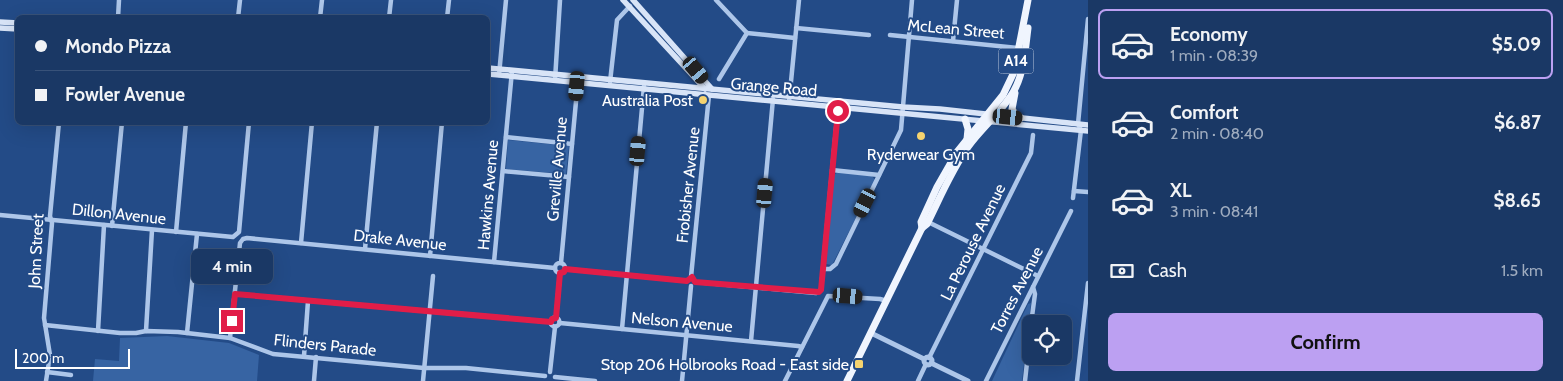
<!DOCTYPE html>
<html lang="en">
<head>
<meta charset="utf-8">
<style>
	body { margin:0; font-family:Cabin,sans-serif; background:#233f6b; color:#f1f3f6; height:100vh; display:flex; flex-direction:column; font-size:19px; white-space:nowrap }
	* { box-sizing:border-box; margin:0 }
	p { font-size:16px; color:#9facbf }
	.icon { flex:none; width:28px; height:28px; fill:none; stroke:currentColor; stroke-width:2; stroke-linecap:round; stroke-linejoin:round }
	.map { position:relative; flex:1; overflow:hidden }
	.side { display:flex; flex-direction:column; background:#1a3865; width:475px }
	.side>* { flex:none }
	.banner { position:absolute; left:15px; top:15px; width:475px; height:110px; border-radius:8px; box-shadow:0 5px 20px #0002,0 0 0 1px #385279; display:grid; align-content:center; height:110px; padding:0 20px; background:#1a3865 }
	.buttons { position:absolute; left:1022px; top:315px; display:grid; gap:10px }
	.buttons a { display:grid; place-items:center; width:50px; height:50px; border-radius:8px; background:#1a3865; box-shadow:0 5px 20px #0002,0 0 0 1px #385279; font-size:25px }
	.scale { position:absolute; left:15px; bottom:12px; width:115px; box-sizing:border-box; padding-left:5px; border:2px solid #fff; border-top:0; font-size:14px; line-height:18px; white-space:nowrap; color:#fff; -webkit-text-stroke:4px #234b87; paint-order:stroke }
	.end { position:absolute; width:22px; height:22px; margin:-11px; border:6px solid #e11d48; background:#fff; box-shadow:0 0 0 2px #fff }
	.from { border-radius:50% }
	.bubble { position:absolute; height:35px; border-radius:8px; background:#1a3865; box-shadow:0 5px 20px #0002,0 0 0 1px #385279; font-size:16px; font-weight:700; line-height:35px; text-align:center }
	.car { position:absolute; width:15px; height:30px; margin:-15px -8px; border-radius:6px; box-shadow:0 0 4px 1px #0007; background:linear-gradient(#222 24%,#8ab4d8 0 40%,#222 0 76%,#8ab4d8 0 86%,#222 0) }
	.banner b { display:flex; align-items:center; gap:18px; height:48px; font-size:19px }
	.banner b+b { border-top:1px solid #385279 }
	.banner i { width:12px; height:12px; background:#f1f3f6 }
	ul { padding:9px 0 0; list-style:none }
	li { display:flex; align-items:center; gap:15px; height:70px; margin:0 10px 8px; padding:0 10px; border:2px solid transparent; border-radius:8px }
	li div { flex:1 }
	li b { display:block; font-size:19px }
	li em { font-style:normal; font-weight:700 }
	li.on { border-color:#bca0f2 }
	li>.icon { width:45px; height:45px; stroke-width:1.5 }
	.pay { display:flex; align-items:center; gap:12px; height:55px; padding:0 20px; font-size:19px }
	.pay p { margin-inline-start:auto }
	.cta { display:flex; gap:10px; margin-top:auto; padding:10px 20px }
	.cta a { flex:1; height:58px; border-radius:8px; background:#bca0f2; color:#111; font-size:20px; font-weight:700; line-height:58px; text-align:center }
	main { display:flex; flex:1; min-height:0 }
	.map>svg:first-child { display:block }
</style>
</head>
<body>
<main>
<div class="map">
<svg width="1088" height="381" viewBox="0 0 1088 381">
	<rect width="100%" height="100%" fill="#234b87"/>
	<g fill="#3764a3">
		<path d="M508,140L569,146L566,174L506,169Z"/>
		<path d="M838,172L872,176L875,180L832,265L826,264L834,175Z"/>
		<path d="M1031,303L1022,381H992L1028,304Z"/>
		<path d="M167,336L229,343L259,355L257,381H93L95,359L119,361L120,338Z"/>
	</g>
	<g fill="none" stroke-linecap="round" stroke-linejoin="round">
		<g stroke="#adc6e9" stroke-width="4.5">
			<path d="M716,0L747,33"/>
			<path d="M118,18L119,0"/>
			<path d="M238,18L240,0"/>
			<path d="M320,18L322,0"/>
			<path d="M389,18L391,0"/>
			<path d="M447,18L449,0"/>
			<path d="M796,28L869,35"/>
			<path d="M890,35L1019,48"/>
			<path d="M953,41L957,0"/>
			<path d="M499,75L506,0"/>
			<path d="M719,79L747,33L795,38"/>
			<path d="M555,80L560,0"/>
			<path d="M610,82L617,20L630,6"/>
			<path d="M789,102L799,0"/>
			<path d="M506,137L572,144"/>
			<path d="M832,170L879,175"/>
			<path d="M503,171L569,177"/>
			<path d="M1074,191L1088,192"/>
			<path d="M1073,198L1081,130L1078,124L1088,19"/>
			<path d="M0,215L233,237L239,232L249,122"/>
			<path d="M926,221L1038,276"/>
			<path d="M112,226L122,122"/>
			<path d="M176,232L186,122"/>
			<path d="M301,243L312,122"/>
			<path d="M365,249L377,122"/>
			<path d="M430,256L442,122"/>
			<path d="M494,262L512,71"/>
			<circle cx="560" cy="268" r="5"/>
			<path d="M561,263L578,80"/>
			<path d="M565,269L687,281"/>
			<path d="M823,269H830L836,264L901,130L912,0"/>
			<path d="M691,277L709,95"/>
			<path d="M695,282L816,293L821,290L838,107"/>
			<path d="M235,294L551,322"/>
			<circle cx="555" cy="322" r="4.5"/>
			<path d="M556,318L560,273"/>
			<path d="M560,323L798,346L802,347"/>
			<path d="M1031,324L1035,294L1033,287"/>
			<path d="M45,325L120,333H136L146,331L178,332L230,338L273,354L424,368H466L545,376"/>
			<path d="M622,329L644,86"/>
			<path d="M98,331L104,225"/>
			<path d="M146,331L152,230"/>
			<path d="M187,333L197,234"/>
			<path d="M230,338L240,243L243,239L247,238L555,268"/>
			<path d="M751,341L773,99"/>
			<path d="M304,356L308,301"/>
			<path d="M929,358L1031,153L1033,135"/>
			<path d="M47,372L71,375"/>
			<path d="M550,372L555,327"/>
			<path d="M555,377L595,381"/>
			<path d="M46,381L50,355L44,318L52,223L50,216L59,122"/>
			<path d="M314,381L316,357"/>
			<path d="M423,381L433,276"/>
			<path d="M682,381L691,286"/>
			<path d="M785,381L828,296L880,299L887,301"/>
			<path d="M918,381L926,364"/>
			<path d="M986,381L1071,211"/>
			<path d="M1025,381L1031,326"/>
			<path d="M1077,381L1088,283"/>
		</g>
		<g stroke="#adc6e9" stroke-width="5">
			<path d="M871,333L924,359"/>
			<circle cx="928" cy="361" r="4"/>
			<path d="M931,363L968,381"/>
		</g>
		<g stroke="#d8e4f7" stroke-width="5.5">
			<path d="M623,0L705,89"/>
			<path d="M633,0L712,89"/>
			<path d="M0,22L18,23"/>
			<path d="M0,28L18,29"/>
			<path d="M488,68L903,107L940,109L1088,125"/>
			<path d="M488,74L1088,131"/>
		</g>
		<g stroke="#f0f5fe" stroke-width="7">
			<path d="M1015,93L1012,109L1015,114L1021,118"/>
			<path d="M965,119L968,129L967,139"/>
			<path d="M922,228L927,224C940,198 951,171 968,147C981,129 998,115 1010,97C1024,78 1025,51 1028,28"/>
			<path d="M847,381L922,228L921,222L937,187L957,152L1003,95L1014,72L1028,0"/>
		</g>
	</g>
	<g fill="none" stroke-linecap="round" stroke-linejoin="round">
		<path stroke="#e11d48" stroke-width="6" d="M232,321L235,294L551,322L552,319L556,318L560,273L564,272L565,269L687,281L692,277L695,282L819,292L821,290L838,111"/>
	</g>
	<g fill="#f5d36f" stroke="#234b87" stroke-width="2">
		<circle cx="703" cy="100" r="5"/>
		<circle cx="921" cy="136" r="5"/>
		<rect x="854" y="359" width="10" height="10" rx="2.5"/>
	</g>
	<g text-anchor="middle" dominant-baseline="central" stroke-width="4" stroke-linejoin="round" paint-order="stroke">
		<rect fill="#234b87" stroke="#bdc9db" stroke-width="1" x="998.5" y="48.5" width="35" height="25" rx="4"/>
		<g font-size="15" font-weight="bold" fill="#fff">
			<text x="1016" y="61">A14</text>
		</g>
		<g font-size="16" fill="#fff" stroke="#234b87">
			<text transform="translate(956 29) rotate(5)">McLean Street</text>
			<text transform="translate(774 87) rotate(5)">Grange Road</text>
			<text transform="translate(557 169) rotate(-85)">Greville Avenue</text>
			<text transform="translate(688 185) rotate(-84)">Frobisher Avenue</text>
			<text transform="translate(488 195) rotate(-85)">Hawkins Avenue</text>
			<text transform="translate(119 214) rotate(6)">Dillon Avenue</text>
			<text transform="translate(400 240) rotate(6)">Drake Avenue</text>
			<text transform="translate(973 242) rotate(-64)">La Perouse Avenue</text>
			<text transform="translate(36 251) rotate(-87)">John Street</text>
			<text transform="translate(1017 290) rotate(-63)">Torres Avenue</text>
			<text transform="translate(682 322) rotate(5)">Nelson Avenue</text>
			<text transform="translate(325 345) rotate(6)">Flinders Parade</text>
		</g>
		<g font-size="16" fill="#fff" stroke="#234b87" text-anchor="end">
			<text x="693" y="100">Australia Post</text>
			<text x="921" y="154" text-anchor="middle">Ryderwear Gym</text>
			<text x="849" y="364">Stop 206 Holbrooks Road - East side</text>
		</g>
	</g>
</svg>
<div class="buttons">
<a><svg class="icon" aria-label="locate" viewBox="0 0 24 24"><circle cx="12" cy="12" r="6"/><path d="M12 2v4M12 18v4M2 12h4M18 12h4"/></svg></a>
</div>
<div class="scale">200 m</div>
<i class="end from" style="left:838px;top:111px"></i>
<i class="end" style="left:232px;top:321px"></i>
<div class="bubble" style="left:191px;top:249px;width:82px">4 min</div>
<i class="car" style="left:696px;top:70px;rotate:140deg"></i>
<i class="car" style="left:577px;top:86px;rotate:185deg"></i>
<i class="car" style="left:1008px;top:117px;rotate:96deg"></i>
<i class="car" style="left:638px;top:151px;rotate:5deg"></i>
<i class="car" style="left:765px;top:193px;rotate:5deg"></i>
<i class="car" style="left:865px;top:203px;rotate:206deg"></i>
<i class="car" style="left:848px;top:296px;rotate:95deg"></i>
<div class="banner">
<b><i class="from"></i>Mondo Pizza</b>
<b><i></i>Fowler Avenue</b>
</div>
</div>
<section class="side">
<ul>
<li class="on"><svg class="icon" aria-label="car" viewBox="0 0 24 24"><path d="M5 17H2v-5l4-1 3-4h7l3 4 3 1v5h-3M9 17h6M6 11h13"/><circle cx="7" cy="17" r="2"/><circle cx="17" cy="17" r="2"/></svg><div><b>Economy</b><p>1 min · 08:39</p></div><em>$5.09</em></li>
<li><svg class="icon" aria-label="car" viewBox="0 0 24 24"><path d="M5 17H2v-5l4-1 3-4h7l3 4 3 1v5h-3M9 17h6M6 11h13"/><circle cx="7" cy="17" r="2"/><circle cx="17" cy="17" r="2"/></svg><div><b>Comfort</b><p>2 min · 08:40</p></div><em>$6.87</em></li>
<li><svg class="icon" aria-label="car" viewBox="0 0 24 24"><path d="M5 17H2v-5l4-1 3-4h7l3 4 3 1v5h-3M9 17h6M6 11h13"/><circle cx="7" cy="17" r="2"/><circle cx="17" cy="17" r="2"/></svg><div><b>XL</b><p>3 min · 08:41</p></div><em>$8.65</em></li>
</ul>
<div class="pay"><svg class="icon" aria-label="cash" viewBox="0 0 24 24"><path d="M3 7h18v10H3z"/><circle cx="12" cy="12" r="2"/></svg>Cash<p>1.5 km</p></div>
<div class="cta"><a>Confirm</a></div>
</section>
</main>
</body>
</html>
